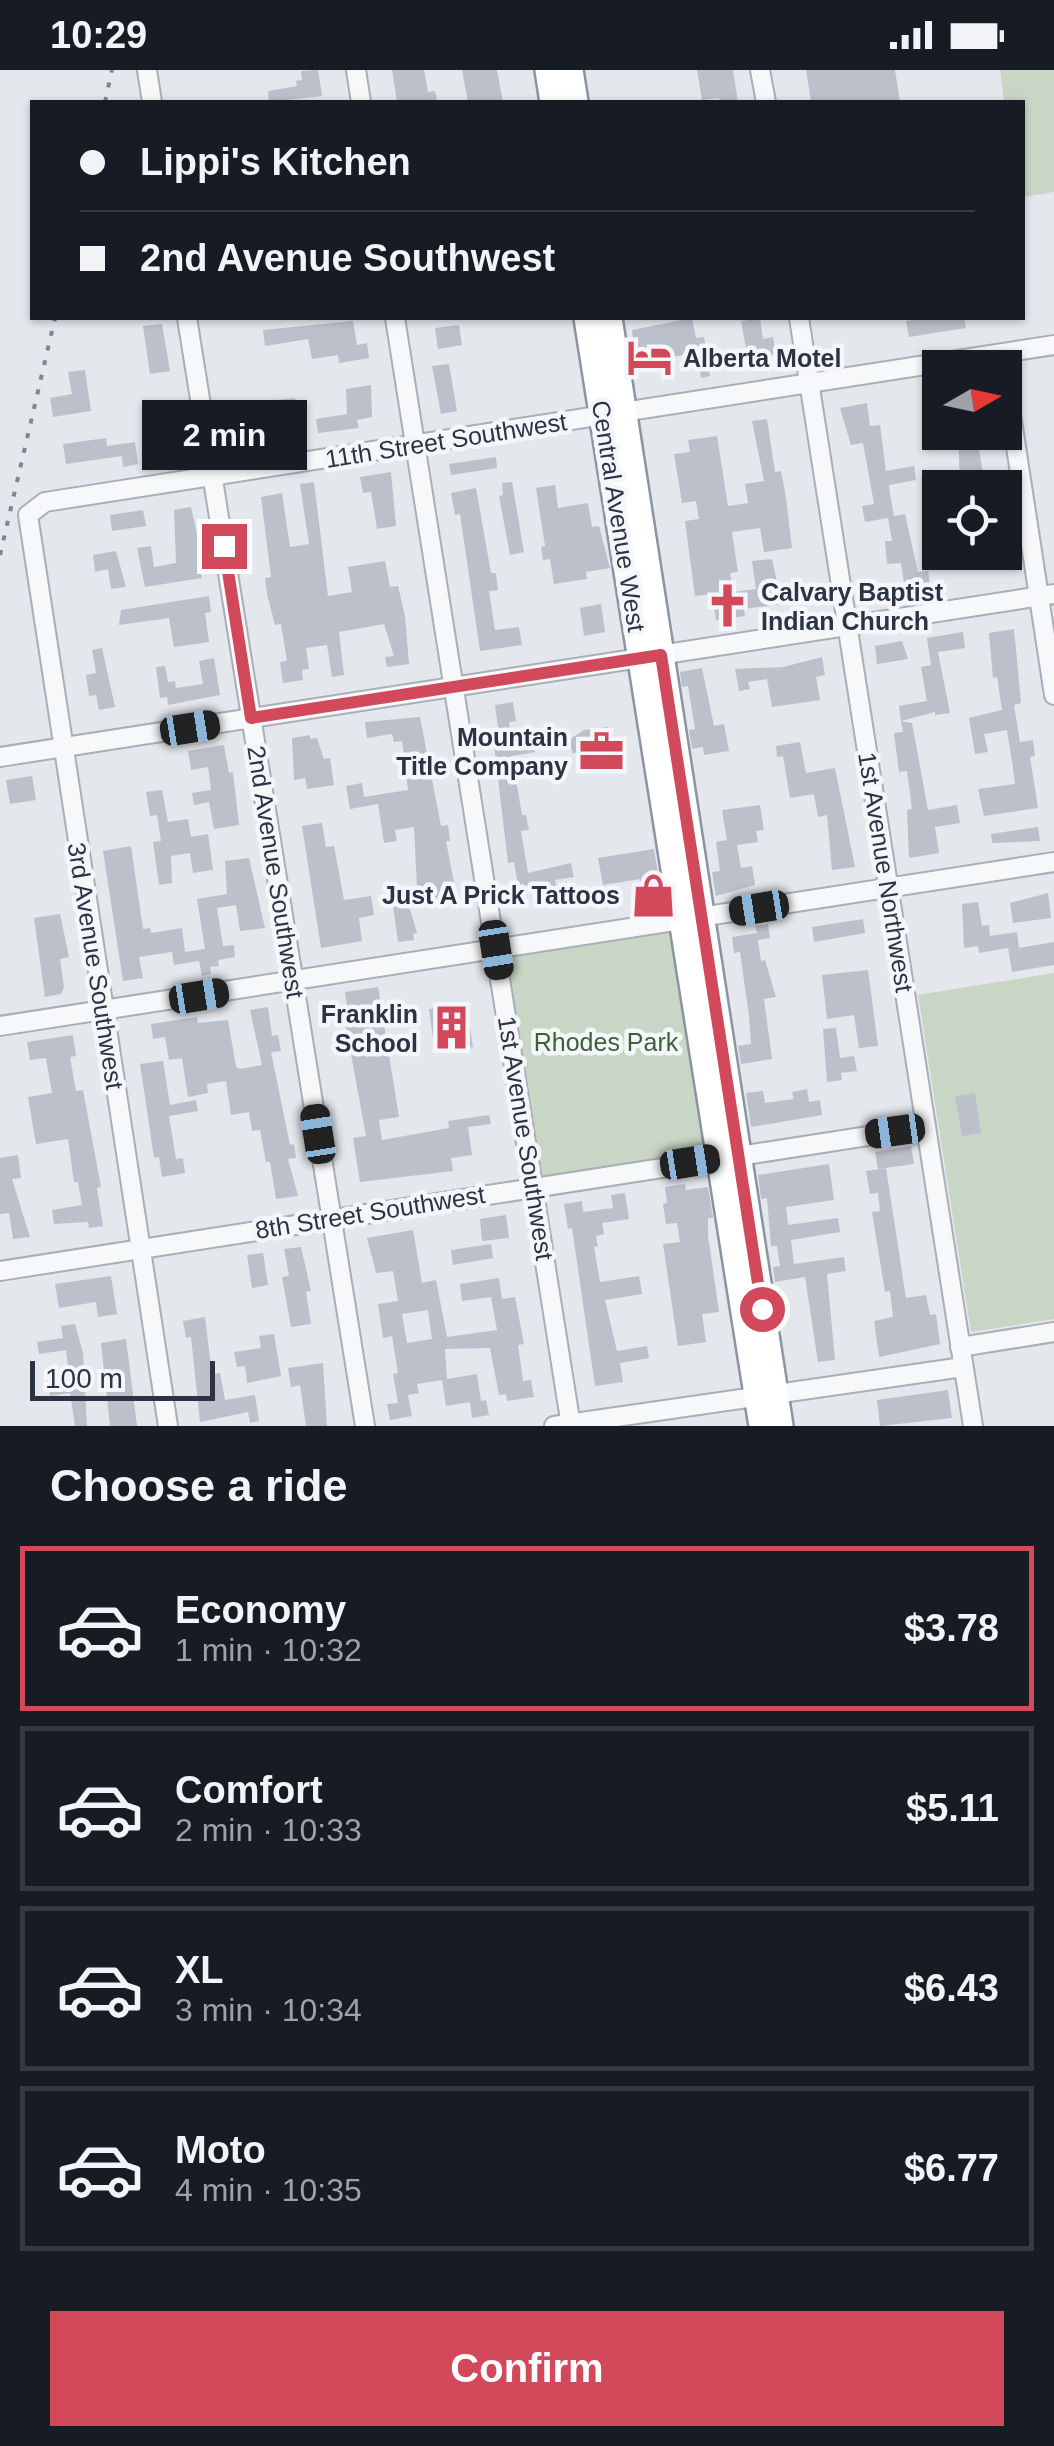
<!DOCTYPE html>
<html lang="en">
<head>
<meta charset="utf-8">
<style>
	body { margin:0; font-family:Helvetica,sans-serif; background:#242831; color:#f1f3f6; height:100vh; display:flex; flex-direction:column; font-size:38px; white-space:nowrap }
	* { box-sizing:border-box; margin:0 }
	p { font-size:32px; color:#9ea1a6 }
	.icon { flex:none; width:55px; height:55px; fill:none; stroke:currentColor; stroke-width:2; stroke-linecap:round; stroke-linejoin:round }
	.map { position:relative; height:1356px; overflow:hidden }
	.drawer { display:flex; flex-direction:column; background:#171b24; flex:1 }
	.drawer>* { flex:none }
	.banner { position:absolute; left:30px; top:30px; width:995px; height:220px; border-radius:0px; box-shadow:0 2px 8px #0004; display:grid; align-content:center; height:220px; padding:0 50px; background:#171b24 }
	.needle { width:65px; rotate:81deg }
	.controls { position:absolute; left:922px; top:280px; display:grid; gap:20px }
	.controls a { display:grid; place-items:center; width:100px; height:100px; border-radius:0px; background:#171b24; box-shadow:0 2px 8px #0004; font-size:50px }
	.scale { position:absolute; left:30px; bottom:25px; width:185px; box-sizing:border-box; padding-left:10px; border:5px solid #2b3445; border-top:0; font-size:28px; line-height:35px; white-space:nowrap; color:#2b3445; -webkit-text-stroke:8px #f4f6f9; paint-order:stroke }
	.end { position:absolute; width:45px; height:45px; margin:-22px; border:12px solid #d1495b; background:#fff; box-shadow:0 0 0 5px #fff }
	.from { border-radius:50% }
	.bubble { position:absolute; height:70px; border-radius:0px; background:#171b24; box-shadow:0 2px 8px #0004; font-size:32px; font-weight:700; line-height:70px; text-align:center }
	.car { position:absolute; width:30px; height:60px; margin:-30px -15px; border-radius:12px; box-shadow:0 0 8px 2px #0007; background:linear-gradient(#222 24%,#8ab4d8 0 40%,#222 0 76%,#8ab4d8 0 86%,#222 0) }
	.banner b { display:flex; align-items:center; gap:35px; height:95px; font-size:38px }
	.banner b+b { border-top:2px solid #363941 }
	.banner i { width:25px; height:25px; background:#f1f3f6 }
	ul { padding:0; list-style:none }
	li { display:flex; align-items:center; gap:30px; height:165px; margin:0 20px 15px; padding:0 30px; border:5px solid #363941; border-radius:0px }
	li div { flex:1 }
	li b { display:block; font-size:38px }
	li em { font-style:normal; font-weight:700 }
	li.on { border-color:#d1495b }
	li>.icon { width:90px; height:90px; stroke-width:1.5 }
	h2 { padding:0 50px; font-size:45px; line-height:120px }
	.primary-button { display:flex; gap:20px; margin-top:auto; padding:20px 50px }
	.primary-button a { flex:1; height:115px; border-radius:0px; background:#d1495b; color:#fff; font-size:40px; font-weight:700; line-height:115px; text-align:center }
	.status { display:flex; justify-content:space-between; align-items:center; height:70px; padding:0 50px; background:#171b24; direction:ltr }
	.status svg { height:28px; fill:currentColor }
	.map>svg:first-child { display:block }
</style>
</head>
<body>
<div class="status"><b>10:29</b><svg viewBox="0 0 49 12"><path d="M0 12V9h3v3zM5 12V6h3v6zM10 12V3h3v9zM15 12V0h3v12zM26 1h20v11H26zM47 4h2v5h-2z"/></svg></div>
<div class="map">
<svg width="1054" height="1356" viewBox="0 0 1054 1356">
	<rect width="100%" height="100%" fill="#e4e7ec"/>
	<g fill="#c9d6c5">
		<path d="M1000,0H1054V122L1023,127L1022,32H1004Z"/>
		<path d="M683,849L721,1087L533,1116L496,880Z"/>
		<path d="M1054,903V1249L971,1262L918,925Z"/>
	</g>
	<g fill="#bbc0ca" fill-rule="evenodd">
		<path d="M318,0L322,26L269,32L268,21L297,16L296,11L302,10L301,1Z"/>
		<path d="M392,0H424L428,22L435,21L437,30L397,32Z"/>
		<path d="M462,0H497L503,32H468Z"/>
		<path d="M697,0H733L738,32H720L719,28L702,30Z"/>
		<path d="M806,0H895L900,32H811Z"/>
		<path d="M692,248L696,268L704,267L707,287L728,283L730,294L709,298L710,306L701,308L697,283L635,293L632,260Z"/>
		<path d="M928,248H964L966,258L909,267L906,251Z"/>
		<path d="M760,249L763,269L773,267L776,285L748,289L741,251Z"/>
		<path d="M353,251L357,275L367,273L369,288L339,293L338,285L312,289L308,269L265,276L263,260Z"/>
		<path d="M162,254L170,301L150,304L143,256Z"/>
		<path d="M459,255L462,275L438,279L435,258Z"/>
		<path d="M449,294L457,341L441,344L432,296Z"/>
		<path d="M85,300L91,341L53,347L50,328L72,324L68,302Z"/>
		<path d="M371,315L372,347L357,350L359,358L318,363L316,349L347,344L346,319Z"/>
		<path d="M295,328L304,359L252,371L249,351L279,347L276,330Z"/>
		<path d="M867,333L870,356L880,355L886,401L914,396L916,410L889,415L890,424L894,446L905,444L918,502L928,501L930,515L905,519L901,493L887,494L885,471H892L888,448L865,452L862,436L874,434L863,373L851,375L840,338Z"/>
		<path d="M767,349L775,402L781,401L786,428L792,478L764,482L760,458L732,462L738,502L730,503L733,522L756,519L752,491L772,489L782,534L744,539L745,546L716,550L712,524L695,526L685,451L699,449L696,431L682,433L674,384L690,382L688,370L717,366L728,436L748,433L745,414L764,411L752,351Z"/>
		<path d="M982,362L983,374H978L984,408L960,412L958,365Z"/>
		<path d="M106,368L107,376L135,372L138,394L123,397L122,386L66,394L63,374Z"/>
		<path d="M496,387L497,398L451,405L449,394Z"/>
		<path d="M391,402L396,456L377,459L371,422L363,423L360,407Z"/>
		<path d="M314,412L328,526L352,522L348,497L385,491L390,517L398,516L405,546L409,594L387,597L385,587L394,586L384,554L339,562L344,605L332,607L327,575L306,578L309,599L302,600L303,610L283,613L280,592L287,591L281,554L275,555L267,524L265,508L271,507L261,427L282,423L290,477L309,474L300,414Z"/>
		<path d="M512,412L524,482L510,485L499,426L503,425L502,413Z"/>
		<path d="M555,415L558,438L588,433L592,457L599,456L610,498L586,502L587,509L554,514L550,489L543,490L541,477L545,476L536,418Z"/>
		<path d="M476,418L491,503H496L498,520L489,521L495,560L519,557L522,575L480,581L460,444L455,445L451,423Z"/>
		<path d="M191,437L201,482H197L202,508L145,517L137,478L151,476L154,497L176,493L174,440Z"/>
		<path d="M143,440L146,456L112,461L110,445Z"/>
		<path d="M116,481L126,517L111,519L108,499L95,502L93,485Z"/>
		<path d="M945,482H1002L1003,494L994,496L993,490L948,500Z"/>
		<path d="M209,526L211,542L205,543L209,572L174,577L169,548L119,555L121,540Z"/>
		<path d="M601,534L605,562L584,566L580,538Z"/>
		<path d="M1014,559L1021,633L1014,635L1020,672L1033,670L1035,686L1030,687L1038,738L984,746L978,719L1015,714L1013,698L1007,660L984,664L988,682L975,684L969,648L1002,640L997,607L993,608L989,563Z"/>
		<path d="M963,562L965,578L938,582L950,643L935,645V642L901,651L899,636L927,631L921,597L931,595L927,568Z"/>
		<path d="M902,571L908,589L877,594L875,576Z"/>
		<path d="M102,578L115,637L99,640L96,625L89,626L86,605L96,603L92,580Z"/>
		<path d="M822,587L825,605L816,607L820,630L772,637L767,609L748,612L750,619L739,621L735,599L783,597Z"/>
		<path d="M214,588L220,625L168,635L167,627L160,628L156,597L165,596L168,612L175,611L176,618L203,614L199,591Z"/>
		<path d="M702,598L714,656L724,654L729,681L704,685L703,677L692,679L689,660L695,659L688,616L682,617L680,602Z"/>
		<path d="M513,632L516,651L509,652L512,671L532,668L535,682L512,686L522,745H526L529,760L521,761L528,803L571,793L574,807L555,810L559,832L544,834L541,817L525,820L524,814L518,815L514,792L508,793L493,666L499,665L495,635Z"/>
		<path d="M420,647L441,756L448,755L450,771H446L457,828L428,832L427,826L407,829L417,863L413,864L414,870L398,872L391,821L417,817L414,757L395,760L397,771L384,773L378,734L350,739L346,716L362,713L364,727L408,720L402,671L394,672L392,664L367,668L365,652Z"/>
		<path d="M901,651L912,653L928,740L957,735L960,753L935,757L939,783L909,788L907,740L912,739L907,701L899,702L894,663L903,662Z"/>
		<path d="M608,657L615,699L591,702L587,675L573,684L569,670L584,660Z"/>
		<path d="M310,665V669L317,668L324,689L330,688L334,715L307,719L305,708L294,710L292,668Z"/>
		<path d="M800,672L806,703L835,698L855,797L832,800L827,745L818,747L814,724L790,728L783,686L777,687L776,676Z"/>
		<path d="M224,675L229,703L233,702L239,755L214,759L209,732L194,735L192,723L211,720L208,697L191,700L188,681Z"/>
		<path d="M32,706L36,730L10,734L6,710Z"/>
		<path d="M162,720L168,752L188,749L191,767L208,764L213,800L193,803L190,783L171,786L172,813L159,815L153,772L161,771L157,745L150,746L146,722Z"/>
		<path d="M760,735L764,760L756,761L758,772L737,775L741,798L752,796L755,815L716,826L712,802L720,801L716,772L727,770L722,740Z"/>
		<path d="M322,753L326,777L334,776L344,830L371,826L374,845L359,848L362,871L321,878L302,756Z"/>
		<path d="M1038,757L1040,771L992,773L991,764Z"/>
		<path d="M131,776L143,859L150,858L151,863L182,858L185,882L205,879L197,829L227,824L225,791L249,788L265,858L240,861L236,835L217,838L223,876L234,875L235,887L218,890L219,896L210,897L211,904L202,906L199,891L174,895L172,882L139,887L143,908L123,911L103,781Z"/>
		<path d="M654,779L663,834L644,837L640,809L603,815L598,788Z"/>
		<path d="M1048,823L1051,848L1013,853L1010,833Z"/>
		<path d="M978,832L982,856L989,855L990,866L1017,862L1019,878L1054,872V895L1012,902L1008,878L979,883L978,876L964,878L962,834Z"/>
		<path d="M60,844L69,887L60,889L64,917L61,924L45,927L34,848Z"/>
		<path d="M863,849L865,863L814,872L812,857Z"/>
		<path d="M768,854L770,868L758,870L761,891L765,890L776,927L764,929L772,989L741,994L738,976L751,974L749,946L740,882L734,883L732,867L757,863L755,856Z"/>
		<path d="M868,900L878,976L859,978L854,945L827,949L822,905Z"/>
		<path d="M378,917L399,1047L379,1050L382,1070L449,1058L448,1051L489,1045L491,1054L468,1057L472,1085L451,1088L453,1101L360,1112L353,1068L366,1066L345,951L349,950L345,922Z"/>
		<path d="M466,934L473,977L435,983L429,939Z"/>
		<path d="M268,937L272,966L278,965L281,981L271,982L290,1075L294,1074L296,1088L288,1089L298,1126L276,1129L270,1092H266L260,1060L252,1061L249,1042L231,1045L226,1011L207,1014L208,1023L188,1027L182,988L169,990L165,967L153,969L151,954L197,947L198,953L228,950L236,997L240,999L262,995L250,940Z"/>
		<path d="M836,958L840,988L854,986L857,1001L841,1003L842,1010L827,1012L823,959Z"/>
		<path d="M73,965L76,986L70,987L76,1021L83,1020L101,1117L97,1118L103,1156L89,1158L88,1152L54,1154L52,1140L82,1135L78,1112H74L68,1069L36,1074L28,1027L52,1023L46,988L30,990L27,972Z"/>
		<path d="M163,991L170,1035L196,1030L198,1041L169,1046L176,1089L183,1088L185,1103L162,1107L159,1087L154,1088L140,994Z"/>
		<path d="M807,1019L809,1032L820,1030L822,1045L751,1057L746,1023L763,1021L765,1033L794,1029L792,1022Z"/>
		<path d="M975,1023L981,1063L962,1066L955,1026Z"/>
		<path d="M911,1076L914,1094L878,1099L875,1082Z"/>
		<path d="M18,1085L21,1108L12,1109L30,1167L13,1169L9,1143L0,1144V1088Z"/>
		<path d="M829,1094L834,1130L786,1137L788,1155L838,1148L840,1162L791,1170L794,1194L844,1187L846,1201L827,1204L835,1290L818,1292L805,1207L775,1212L773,1197L780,1196L777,1176H771L767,1128L761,1129L758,1105Z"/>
		<path d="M886,1098L906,1228L926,1225L930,1245L936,1244L940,1274L879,1287L874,1251L893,1247L890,1221L885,1222L872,1142L880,1141L878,1123L870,1124L866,1101Z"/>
		<path d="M685,1114L686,1120L708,1117L713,1148H708V1166L719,1242L702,1244L706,1272L678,1276L663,1174L680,1172L677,1153L666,1154L663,1134L667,1133L665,1117Z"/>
		<path d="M625,1123L629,1149L602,1153L604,1164L596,1166L598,1176L594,1177L600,1212L639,1206L642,1224L605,1230L617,1281L647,1276L649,1288L620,1293L623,1312L595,1316L572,1158L568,1159L564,1134L582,1131L583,1142L613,1138L611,1125Z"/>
		<path d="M506,1145L509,1168L482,1171L480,1149Z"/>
		<path d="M413,1160L422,1213L436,1210L447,1267L497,1260L491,1227L462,1231L460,1214L499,1208L502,1229L515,1227L524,1274L518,1275L523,1311L531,1310L534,1327L507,1331L506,1324L499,1325L490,1278L445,1279L447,1309L477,1304L481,1331L486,1330L489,1345L472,1348L470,1332L446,1336L442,1310L417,1314L419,1323L408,1325L412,1346L390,1350L387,1334L398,1333L393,1304L398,1303L392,1266L383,1268L378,1234L398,1231L393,1201L376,1203L367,1168ZM428,1240L432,1269L407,1273L402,1244Z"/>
		<path d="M491,1174L493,1188L453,1195L451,1180Z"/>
		<path d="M301,1177L311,1221L306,1222L311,1254L291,1257L282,1207L289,1206L284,1179Z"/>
		<path d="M263,1183L268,1215L252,1218L247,1185Z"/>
		<path d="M111,1206L117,1244L98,1247L96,1232L59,1238L55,1214Z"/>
		<path d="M205,1247L212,1304L220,1303L225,1330L255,1325L259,1351L250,1353L248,1342L200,1352L191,1267L186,1268L183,1251Z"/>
		<path d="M75,1254L83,1283L87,1356H75L70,1323L50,1326L49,1316L70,1314L66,1280L39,1284L37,1272L63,1268L61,1256Z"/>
		<path d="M274,1264L281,1306L247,1313L245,1296L237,1297L234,1282L261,1278L259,1266Z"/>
		<path d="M126,1269L137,1356H110L101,1273Z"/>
		<path d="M323,1293L327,1356H306L300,1315L291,1317L288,1298Z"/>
		<path d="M948,1320L952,1348L880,1356L877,1330Z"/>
	</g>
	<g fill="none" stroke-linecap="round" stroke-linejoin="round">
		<defs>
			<g id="minor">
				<path d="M147,0L152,32"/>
				<path d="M356,0L361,32"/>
				<path d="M760,0L766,32"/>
				<path d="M187,248L365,1356"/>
				<path d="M395,248L571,1356"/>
				<path d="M799,248L973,1356"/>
				<path d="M1005,305L1054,625"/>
				<path d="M0,687L1054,524"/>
				<path d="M0,956L1054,792"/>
				<path d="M0,1201L926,1057"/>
				<path d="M960,1277L1054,1262"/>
				<path d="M168,1356L28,445L45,432L1054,275"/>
				<path d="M554,1356L963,1297"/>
			</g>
			<g id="highway">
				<path d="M548,0L553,32"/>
				<path d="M570,0L575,32"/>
				<path d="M587,248L762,1356"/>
				<path d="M609,248L780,1356"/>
			</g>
		</defs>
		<use href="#minor" stroke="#a9aeb7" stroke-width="22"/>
		<use href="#highway" stroke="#8b94a3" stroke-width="30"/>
		<use href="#minor" stroke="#f7f8fa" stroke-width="18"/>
		<use href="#highway" stroke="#fff" stroke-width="25"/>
		<g stroke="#7d8696" stroke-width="4" stroke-dasharray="5 10" stroke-linecap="butt">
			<path d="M105,32L112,0"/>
			<path d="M0,485L55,248"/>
		</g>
	</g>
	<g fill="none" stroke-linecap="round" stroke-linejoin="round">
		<path stroke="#d1495b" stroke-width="12" d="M224,476L251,648L661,585L762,1239"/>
	</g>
	<defs>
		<symbol id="hotel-bare" viewBox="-9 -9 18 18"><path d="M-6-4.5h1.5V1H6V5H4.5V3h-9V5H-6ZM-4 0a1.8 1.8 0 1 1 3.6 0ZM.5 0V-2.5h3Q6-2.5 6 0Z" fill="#d1495b" stroke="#f4f6f9" stroke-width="2.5" paint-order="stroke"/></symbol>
		<symbol id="church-bare" viewBox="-9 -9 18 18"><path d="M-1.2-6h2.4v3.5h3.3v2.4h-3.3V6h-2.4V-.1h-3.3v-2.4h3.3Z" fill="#d1495b" stroke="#f4f6f9" stroke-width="2.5" paint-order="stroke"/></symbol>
		<symbol id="office-bare" viewBox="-9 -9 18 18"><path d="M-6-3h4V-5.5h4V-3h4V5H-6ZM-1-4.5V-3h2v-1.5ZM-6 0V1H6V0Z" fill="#d1495b" stroke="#f4f6f9" stroke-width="2.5" paint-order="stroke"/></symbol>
		<symbol id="shop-bare" viewBox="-9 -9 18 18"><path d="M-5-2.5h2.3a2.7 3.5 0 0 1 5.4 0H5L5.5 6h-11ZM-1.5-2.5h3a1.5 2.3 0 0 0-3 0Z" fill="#d1495b" stroke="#f4f6f9" stroke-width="2.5" paint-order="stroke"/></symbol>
		<symbol id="building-bare" viewBox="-9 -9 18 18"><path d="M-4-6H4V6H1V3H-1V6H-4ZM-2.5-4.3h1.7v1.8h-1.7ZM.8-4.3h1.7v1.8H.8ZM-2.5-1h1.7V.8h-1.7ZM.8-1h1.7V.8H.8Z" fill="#d1495b" stroke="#f4f6f9" stroke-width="2.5" paint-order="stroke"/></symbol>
	</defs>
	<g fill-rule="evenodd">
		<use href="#hotel-bare" x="618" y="256" width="63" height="63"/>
		<use href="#church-bare" x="696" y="504" width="63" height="63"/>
		<use href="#office-bare" x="570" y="650" width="63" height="63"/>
		<use href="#shop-bare" x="622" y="794" width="63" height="63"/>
		<use href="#building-bare" x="420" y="926" width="63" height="63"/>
	</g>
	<g text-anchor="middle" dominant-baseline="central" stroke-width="9" stroke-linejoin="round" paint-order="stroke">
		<g font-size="25" font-weight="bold" fill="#2b3445" stroke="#f4f6f9" text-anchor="end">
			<text x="683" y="288" text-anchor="start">Alberta Motel</text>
			<text x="761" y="522" text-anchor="start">Calvary Baptist<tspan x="761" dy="29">Indian Church</tspan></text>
			<text x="568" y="667">Mountain<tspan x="568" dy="29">Title Company</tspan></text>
			<text x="620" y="825">Just A Prick Tattoos</text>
			<text x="418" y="944">Franklin<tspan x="418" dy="29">School</tspan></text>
		</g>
		<g font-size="25" fill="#2b3445" stroke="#f4f6f9">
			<text transform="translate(446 370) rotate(-9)">11th Street Southwest</text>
			<text transform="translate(619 446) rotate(81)">Central Avenue West</text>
			<text transform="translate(276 802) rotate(81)">2nd Avenue Southwest</text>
			<text transform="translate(886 802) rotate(81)">1st Avenue Northwest</text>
			<text transform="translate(96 896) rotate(81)">3rd Avenue Southwest</text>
			<text transform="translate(526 1068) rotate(81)">1st Avenue Southwest</text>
			<text transform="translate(370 1142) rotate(-9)">8th Street Southwest</text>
		</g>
		<g font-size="25" fill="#3f6138" stroke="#f4f6f9">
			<text x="606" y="972">Rhodes Park</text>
		</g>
	</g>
</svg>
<div class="controls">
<a><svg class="needle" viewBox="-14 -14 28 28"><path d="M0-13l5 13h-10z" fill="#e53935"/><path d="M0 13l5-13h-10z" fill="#9ea1a6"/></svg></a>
<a><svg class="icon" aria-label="locate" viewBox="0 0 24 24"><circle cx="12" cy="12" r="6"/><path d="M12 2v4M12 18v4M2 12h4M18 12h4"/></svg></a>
</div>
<div class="scale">100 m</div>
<i class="end from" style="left:762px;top:1239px"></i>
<i class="end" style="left:224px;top:476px"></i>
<div class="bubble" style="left:142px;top:330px;width:165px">2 min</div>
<i class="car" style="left:190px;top:658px;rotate:81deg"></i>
<i class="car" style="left:759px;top:838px;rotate:261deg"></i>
<i class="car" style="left:496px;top:880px;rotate:171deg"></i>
<i class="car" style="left:199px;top:926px;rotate:81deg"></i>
<i class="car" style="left:895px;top:1061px;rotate:262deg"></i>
<i class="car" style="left:318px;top:1064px;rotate:351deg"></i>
<i class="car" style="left:690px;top:1092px;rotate:81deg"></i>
<div class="banner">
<b><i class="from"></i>Lippi's Kitchen</b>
<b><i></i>2nd Avenue Southwest</b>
</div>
</div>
<section class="drawer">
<h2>Choose a ride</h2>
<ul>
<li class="on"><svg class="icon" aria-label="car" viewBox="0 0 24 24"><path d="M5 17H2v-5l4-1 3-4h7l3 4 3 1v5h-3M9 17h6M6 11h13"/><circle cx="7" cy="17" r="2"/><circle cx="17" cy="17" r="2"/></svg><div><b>Economy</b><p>1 min · 10:32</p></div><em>$3.78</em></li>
<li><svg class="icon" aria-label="car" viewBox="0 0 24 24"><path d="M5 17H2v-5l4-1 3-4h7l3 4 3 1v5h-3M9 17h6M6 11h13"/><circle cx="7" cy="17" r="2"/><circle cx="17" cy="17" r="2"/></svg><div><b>Comfort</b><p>2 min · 10:33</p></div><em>$5.11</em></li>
<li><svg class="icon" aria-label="car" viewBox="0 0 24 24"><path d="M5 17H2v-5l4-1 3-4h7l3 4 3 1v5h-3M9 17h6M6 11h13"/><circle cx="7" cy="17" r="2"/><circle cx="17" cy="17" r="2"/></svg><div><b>XL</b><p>3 min · 10:34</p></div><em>$6.43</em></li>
<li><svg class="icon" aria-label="car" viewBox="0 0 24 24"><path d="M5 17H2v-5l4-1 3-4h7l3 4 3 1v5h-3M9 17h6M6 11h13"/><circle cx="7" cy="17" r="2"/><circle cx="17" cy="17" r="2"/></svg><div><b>Moto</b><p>4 min · 10:35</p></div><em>$6.77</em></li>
</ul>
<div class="primary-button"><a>Confirm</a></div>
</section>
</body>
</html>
